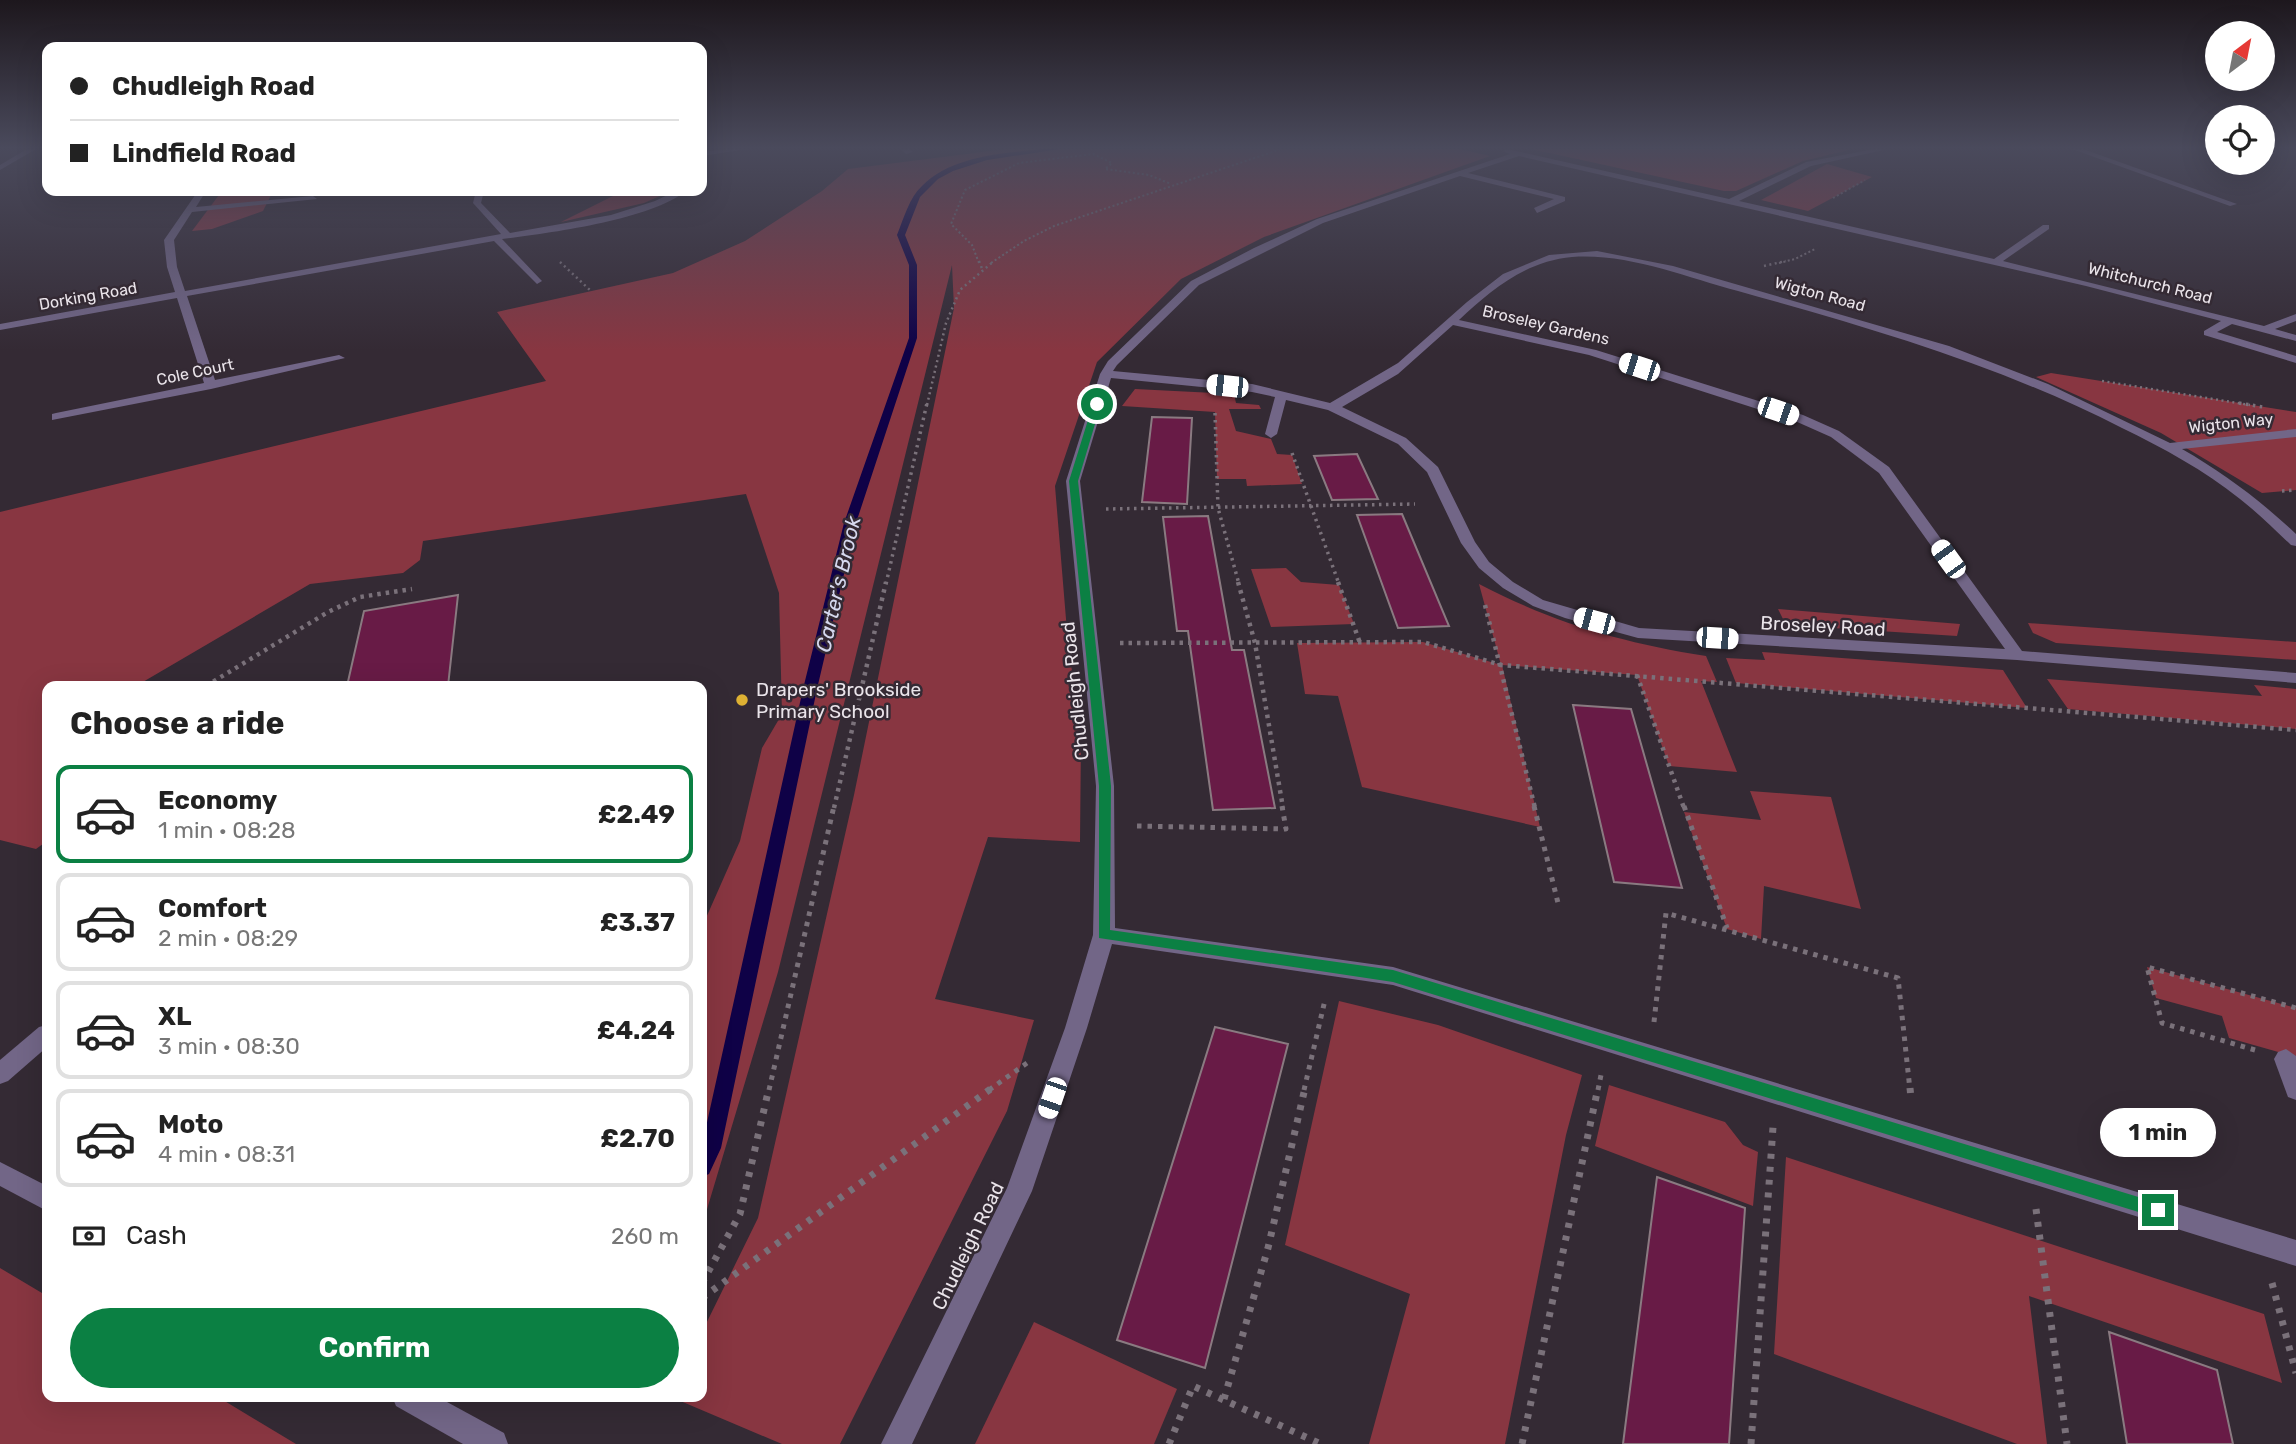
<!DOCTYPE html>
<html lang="en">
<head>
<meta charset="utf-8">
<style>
	body { margin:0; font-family:Rubik,sans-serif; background:#f2f2f2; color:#222; height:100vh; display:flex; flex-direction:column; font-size:26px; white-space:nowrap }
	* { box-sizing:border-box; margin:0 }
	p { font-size:23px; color:#767676 }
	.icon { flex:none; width:38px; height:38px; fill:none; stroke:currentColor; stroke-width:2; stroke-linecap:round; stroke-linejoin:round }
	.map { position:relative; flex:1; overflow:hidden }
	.details { position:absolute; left:42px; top:681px; width:665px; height:721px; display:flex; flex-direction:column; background:#fff; border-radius:14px; box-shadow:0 7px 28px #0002 }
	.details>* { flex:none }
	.top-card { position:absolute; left:42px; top:42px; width:665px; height:154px; border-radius:14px; box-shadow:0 7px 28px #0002; display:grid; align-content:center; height:154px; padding:0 28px; background:#fff }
	.needle { width:46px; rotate:32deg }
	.buttons { position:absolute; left:2205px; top:21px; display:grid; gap:14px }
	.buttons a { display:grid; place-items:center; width:70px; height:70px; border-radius:50%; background:#fff; box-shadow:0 7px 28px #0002; font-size:35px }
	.end { position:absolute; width:32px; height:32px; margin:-16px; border:9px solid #0b8043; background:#fff; box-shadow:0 0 0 4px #fff }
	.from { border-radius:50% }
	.bubble { position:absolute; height:49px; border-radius:24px; background:#fff; box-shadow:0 7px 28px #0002; font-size:23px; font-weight:700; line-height:49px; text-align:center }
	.car { position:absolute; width:21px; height:42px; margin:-21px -10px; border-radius:9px; box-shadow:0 0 5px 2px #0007; background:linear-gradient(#fff 24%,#345 0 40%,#fff 0 76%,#345 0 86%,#fff 0) }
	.top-card b { display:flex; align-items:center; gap:24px; height:66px; font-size:26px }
	.top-card b+b { border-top:2px solid #e0e0e0 }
	.top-card i { width:18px; height:18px; background:#222 }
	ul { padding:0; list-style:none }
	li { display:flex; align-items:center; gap:21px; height:98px; margin:0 14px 10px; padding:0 14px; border:4px solid #e0e0e0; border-radius:14px }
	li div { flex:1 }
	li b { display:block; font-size:26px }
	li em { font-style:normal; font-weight:700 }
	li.on { border-color:#0b8043 }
	li>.icon { width:63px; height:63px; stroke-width:1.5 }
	h2 { padding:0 28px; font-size:32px; line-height:84px }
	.pay { display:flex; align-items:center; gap:18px; height:77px; padding:0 28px; font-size:26px }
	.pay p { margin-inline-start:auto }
	.primary-button { display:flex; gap:14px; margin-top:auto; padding:14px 28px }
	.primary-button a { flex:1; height:80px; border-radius:42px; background:#0b8043; color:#fff; font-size:28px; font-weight:700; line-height:80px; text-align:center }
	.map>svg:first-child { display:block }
</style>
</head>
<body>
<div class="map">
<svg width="2296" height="1444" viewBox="0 0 2296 1444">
	<rect width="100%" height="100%" fill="#342a34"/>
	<g fill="#883641">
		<path d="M1006,149H1460L1490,156L1264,237L1181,279L1097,362L1055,486L1068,643L1081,735L1080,842L988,837L935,999L1034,1020L1007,1111L840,1444H782L671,1397L702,1396V1332L758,1218L854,795L954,308L952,265L778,972L702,1226V927L740,841L762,748L782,714L779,593L746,494L423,541L420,560L403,573L310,584L136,686H47V841L36,849L0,840V512L546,381L497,312L673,273L745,241L822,191L848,169Z"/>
		<path d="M1531,149H1853L1803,161L1736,191H1724Z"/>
		<path d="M1827,164L1872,177L1808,211L1761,200Z"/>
		<path d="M222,191H263L271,195L263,211L212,229L192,231Z"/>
		<path d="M623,191H671L644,203L561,222Z"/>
		<path d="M2051,373L2296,412V490L2262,493L2161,433L2036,377Z"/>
		<path d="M1135,389L1234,394L1236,403L1259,405L1261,409H1229L1236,431L1271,439L1277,454L1292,455L1302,484L1247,486L1246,479H1217L1215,412L1122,406Z"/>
		<path d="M1286,568L1301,582L1339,585L1354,624L1271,627L1251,569Z"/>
		<path d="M1479,584C1554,623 1623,643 1706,656L1717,682L1701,681L1737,772L1669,766L1637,675L1502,665L1540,827L1362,787L1338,696L1305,694L1297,643L1423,642L1501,665Z"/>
		<path d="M1778,609L1960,624L1957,636L1786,625Z"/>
		<path d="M2028,623L2296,642V660L2056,643L2033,633Z"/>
		<path d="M1762,652L2003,670L2027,708L1736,683L1726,658L1765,660Z"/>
		<path d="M2047,679L2262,696L2254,685L2296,689V729L2068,709Z"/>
		<path d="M1750,791L1831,797L1861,909L1764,886L1761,939L1727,929L1684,812L1761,820Z"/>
		<path d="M2147,967L2296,1008V1057L2229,1038L2222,1016L2156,998Z"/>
		<path d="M1339,1001L1438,1025L1582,1075L1566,1135L1505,1444H1369L1410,1294L1285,1245Z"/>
		<path d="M1609,1085L1725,1122L1743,1145L1758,1152L1753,1206L1595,1146Z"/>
		<path d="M1786,1157L2264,1314L2282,1383L2029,1296L2047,1444H2017L1774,1354Z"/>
		<path d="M0,1268L47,1296V1396L218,1397L296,1444H0Z"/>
		<path d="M1034,1322L1177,1389L1154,1444H975Z"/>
	</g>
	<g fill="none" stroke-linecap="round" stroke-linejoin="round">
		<path fill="#0f0147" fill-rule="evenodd" d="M1042,149H1060L987,160L953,171L938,179L920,197L905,235L917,265V338L856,523L817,689L721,1148L709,1174L702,1177V1145L803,689L844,523L909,338V265L897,235C904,218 909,198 922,186C951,156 1003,153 1042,149Z"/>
	</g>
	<g fill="#681b46" stroke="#8a7a81" stroke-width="2">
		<path d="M1152,417L1192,418L1187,504L1142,502Z"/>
		<path d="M1357,454L1378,499L1332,500L1314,456Z"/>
		<path d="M1402,514L1449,626L1398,628L1357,515Z"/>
		<path d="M1208,516L1232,650H1244L1275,808L1213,810L1188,631H1177L1163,517Z"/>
		<path d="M458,595L448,686H347L364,611Z"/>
		<path d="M1573,705L1631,709L1682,888L1614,882Z"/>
		<path d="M1215,1027L1288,1044L1205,1368L1117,1340Z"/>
		<path d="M1657,1177L1745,1208L1729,1444H1623Z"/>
		<path d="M2109,1332L2217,1370L2233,1444H2127Z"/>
	</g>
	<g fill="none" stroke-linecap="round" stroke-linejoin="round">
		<g stroke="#7a717a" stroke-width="2" stroke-dasharray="2 2.5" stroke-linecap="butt">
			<path d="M1833,198L1865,180"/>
			<path d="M979,263L972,245L951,224L965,190L1019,163L1093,154L1112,163L1105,169L1149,175L1171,184"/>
			<path d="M991,263L1024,241L1054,226L1281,149"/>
			<path d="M1779,263L1795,259L1815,249"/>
		</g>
		<g stroke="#7a717a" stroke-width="2.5" stroke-dasharray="2 3.5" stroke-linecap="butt">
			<path d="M979,261L983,271"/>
			<path d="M560,262L591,291"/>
			<path d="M1764,266L1786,261"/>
			<path d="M2102,381L2250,405"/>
			<path d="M927,405L946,323L960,290L994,261"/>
		</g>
		<g stroke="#7a717a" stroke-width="3.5" stroke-dasharray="2.5 4.5" stroke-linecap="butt">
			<path d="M2239,403L2263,407"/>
			<path d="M1215,413L1218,508L1239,584"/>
			<path d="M1292,453L1339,584"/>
			<path d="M2282,491L2296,490"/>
			<path d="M1106,509L1415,504"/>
			<path d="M886,584L927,403"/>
		</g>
		<g stroke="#7a717a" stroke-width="4.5" stroke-dasharray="3.5 5" stroke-linecap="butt">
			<path d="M1238,582L1255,643L1283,808"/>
			<path d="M1338,582L1360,643"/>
			<path d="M1485,605L1535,808"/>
			<path d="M1120,643L1423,642L1501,665L2296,730"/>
			<path d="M1637,675L1684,808"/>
			<path d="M206,686L328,612L360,597L412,589"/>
			<path d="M834,808L886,582"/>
		</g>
		<g stroke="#7a717a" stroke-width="5" stroke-dasharray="4.5 6" stroke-linecap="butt">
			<path d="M1534,806L1559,907"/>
			<path d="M1684,806L1727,928"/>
			<path d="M1137,826L1286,829L1282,806"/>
			<path d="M1654,1022L1666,913L1898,978L1910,1090"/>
			<path d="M2255,1050L2162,1023L2147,967L2296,1008"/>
			<path d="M769,1090L834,806"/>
			<path d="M989,1090L1027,1063"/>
			<path d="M1304,1090L1325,1000"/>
			<path d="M1598,1090L1601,1075"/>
		</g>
		<g stroke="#7a717a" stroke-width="7" stroke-dasharray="5 8" stroke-linecap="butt">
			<path d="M1910,1088L1911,1098"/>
			<path d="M2036,1209L2067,1444"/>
			<path d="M702,1283L740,1214L769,1088"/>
			<path d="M2272,1283L2296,1373"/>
			<path d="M702,1298L992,1088"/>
			<path d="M1224,1399L1268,1248L1305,1088"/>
			<path d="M1169,1444L1193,1386L1321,1444"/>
			<path d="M1522,1444L1598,1088"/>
			<path d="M1751,1444L1773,1127"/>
		</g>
		<g fill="#726687" fill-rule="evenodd">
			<path d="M27,149H36L0,170V165Z"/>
			<path d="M726,149H747L702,156V152Z"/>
			<path d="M901,149H909L913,152L906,154Z"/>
			<path d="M1507,149L1729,199L1806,162L1874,149H1888L1811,166L1739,201L1994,259L2043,225H2049V229L2003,261L2264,326L2296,314V321L2275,329L2296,335V341L2232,324L2217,332L2296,356V363L2204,335V331L2221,321L2086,286L1519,156L1468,173L1565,197V201L1537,213L1534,208L1554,199L1460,176L1323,223L1199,285L1117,365L1113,371L1252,384L1330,403L1398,363L1467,302L1503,274L1549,255L1597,251L1673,266L1949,346L2048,384L2170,443L2296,429V437L2182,449C2224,473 2261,501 2296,534V546L2291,545C2274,529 2258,513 2240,499C2204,470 2163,448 2122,428C1999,365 1870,328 1738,291C1684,277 1629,253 1572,257C1526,261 1491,290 1459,320L1596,350L1803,415L1839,431L1889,467L2022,651L2296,673V683L2017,660L1638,638L1565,618L1533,606L1503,588L1479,568L1461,543L1427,472L1398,444L1328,410L1286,400L1277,434L1271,438L1265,434L1275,397L1252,392L1111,378L1080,481L1114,786L1115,928L1393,967L2296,1240V1266L1393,985L1112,944L1087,1028L1032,1191L912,1444H881L1007,1188L1065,1028L1093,935L1096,786L1066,481L1100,374L1108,361L1191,281L1254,248L1317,219L1510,154L1503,151ZM1453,325L1589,355L1795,421L1831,437L1879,473L2005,649L1639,628L1543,600L1513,582L1489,562L1475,542L1438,467L1406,438L1342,407L1398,374Z"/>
			<path d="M2072,149H2083L2237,204L2230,206Z"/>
			<path d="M198,191H206L196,207L313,196L317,199L192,212L174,240L177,267L185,291L501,234L473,203L475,195L479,192L483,195L481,203L510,233L611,215L655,201L676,191H686C649,220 550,233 502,239L540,279L542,281L537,284L494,241L187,296L215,380L339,355L345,358L211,389L52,420V414L56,413L204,383L177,298L0,330V324L175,292L167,267L164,240Z"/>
			<path d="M47,1025V1047L8,1081L0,1084V1060L39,1027Z"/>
			<path d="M2286,1049L2296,1056V1100L2288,1097L2274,1059L2278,1052Z"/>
			<path d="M0,1162L47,1186V1211L0,1186Z"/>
			<path d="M392,1396H436L504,1433L508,1444H463L396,1406Z"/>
		</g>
	</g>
	<linearGradient id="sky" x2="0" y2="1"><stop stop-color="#1d171d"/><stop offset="0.42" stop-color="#4a4a5c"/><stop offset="1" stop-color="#4a4a5c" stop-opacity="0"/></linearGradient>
	<rect width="2296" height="351" fill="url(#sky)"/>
	<path fill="#0b8043" d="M1097,402L1101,404L1078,481L1111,786L1110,930L1393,970L2158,1203L2164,1205L2167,1210L2164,1216L2158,1218L1393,982L1099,938V786L1069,481L1093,404Z"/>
	<circle fill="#deb133" stroke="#342a34" stroke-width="2.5" cx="742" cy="700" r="7"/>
	<g text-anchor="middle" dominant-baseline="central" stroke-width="5" stroke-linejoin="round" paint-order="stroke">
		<g font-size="16" fill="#eae4ea" stroke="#342a34">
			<text transform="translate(2150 283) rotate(14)">Whitchurch Road</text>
			<text transform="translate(1820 294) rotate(15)">Wigton Road</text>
			<text transform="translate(88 296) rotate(-10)">Dorking Road</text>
			<text transform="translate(1546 325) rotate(13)">Broseley Gardens</text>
			<text transform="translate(195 372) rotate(-12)">Cole Court</text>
			<text transform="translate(2231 423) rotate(-6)">Wigton Way</text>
		</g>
		<g font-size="19" fill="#eae4ea" stroke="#342a34">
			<text transform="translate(1823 626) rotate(3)">Broseley Road</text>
			<text transform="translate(1075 691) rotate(-96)">Chudleigh Road</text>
			<text transform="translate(968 1246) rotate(-64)">Chudleigh Road</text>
		</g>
		<g font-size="19" fill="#eae4ea" stroke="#342a34" text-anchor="start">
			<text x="756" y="689">Drapers' Brookside<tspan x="756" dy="22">Primary School</tspan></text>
		</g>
		<g font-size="21" font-style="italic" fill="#d5d8ee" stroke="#342a34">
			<text transform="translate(838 584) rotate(-77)">Carter's Brook</text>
		</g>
	</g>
</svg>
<div class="buttons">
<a><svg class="needle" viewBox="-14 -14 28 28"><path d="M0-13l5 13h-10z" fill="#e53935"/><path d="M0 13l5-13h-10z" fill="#767676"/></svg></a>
<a><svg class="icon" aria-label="locate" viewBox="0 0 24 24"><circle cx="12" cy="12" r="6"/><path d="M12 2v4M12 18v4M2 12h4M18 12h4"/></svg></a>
</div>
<i class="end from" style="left:1097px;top:404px"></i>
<i class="end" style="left:2158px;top:1210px"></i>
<div class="bubble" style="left:2100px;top:1108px;width:116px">1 min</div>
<i class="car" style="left:1639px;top:367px;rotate:288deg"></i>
<i class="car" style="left:1227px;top:386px;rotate:276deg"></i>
<i class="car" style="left:1778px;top:411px;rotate:109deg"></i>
<i class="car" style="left:1948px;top:559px;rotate:324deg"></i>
<i class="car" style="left:1594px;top:621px;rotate:285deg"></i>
<i class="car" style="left:1717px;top:638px;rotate:94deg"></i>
<i class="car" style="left:1052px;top:1098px;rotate:199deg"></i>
<div class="top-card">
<b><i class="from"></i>Chudleigh Road</b>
<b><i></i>Lindfield Road</b>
</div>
<section class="details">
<h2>Choose a ride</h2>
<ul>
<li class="on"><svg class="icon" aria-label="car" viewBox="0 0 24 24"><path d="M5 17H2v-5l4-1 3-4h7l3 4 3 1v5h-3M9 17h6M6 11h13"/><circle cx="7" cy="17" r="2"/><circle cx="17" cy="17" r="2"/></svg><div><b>Economy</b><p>1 min · 08:28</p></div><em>£2.49</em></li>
<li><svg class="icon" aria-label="car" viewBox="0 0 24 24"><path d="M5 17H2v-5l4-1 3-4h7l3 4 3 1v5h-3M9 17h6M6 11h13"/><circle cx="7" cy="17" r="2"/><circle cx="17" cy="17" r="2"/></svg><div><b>Comfort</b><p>2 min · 08:29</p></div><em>£3.37</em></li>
<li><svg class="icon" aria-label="car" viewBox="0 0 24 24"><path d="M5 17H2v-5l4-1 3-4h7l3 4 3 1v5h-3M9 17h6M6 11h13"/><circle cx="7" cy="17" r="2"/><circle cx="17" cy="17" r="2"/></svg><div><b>XL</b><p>3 min · 08:30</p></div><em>£4.24</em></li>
<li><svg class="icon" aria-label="car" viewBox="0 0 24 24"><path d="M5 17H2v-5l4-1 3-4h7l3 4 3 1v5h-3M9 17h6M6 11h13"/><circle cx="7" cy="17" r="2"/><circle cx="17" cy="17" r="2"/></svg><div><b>Moto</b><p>4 min · 08:31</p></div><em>£2.70</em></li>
</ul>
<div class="pay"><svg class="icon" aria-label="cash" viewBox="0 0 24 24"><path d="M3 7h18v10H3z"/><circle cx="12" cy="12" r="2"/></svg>Cash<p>260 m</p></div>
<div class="primary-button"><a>Confirm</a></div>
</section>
</div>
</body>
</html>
